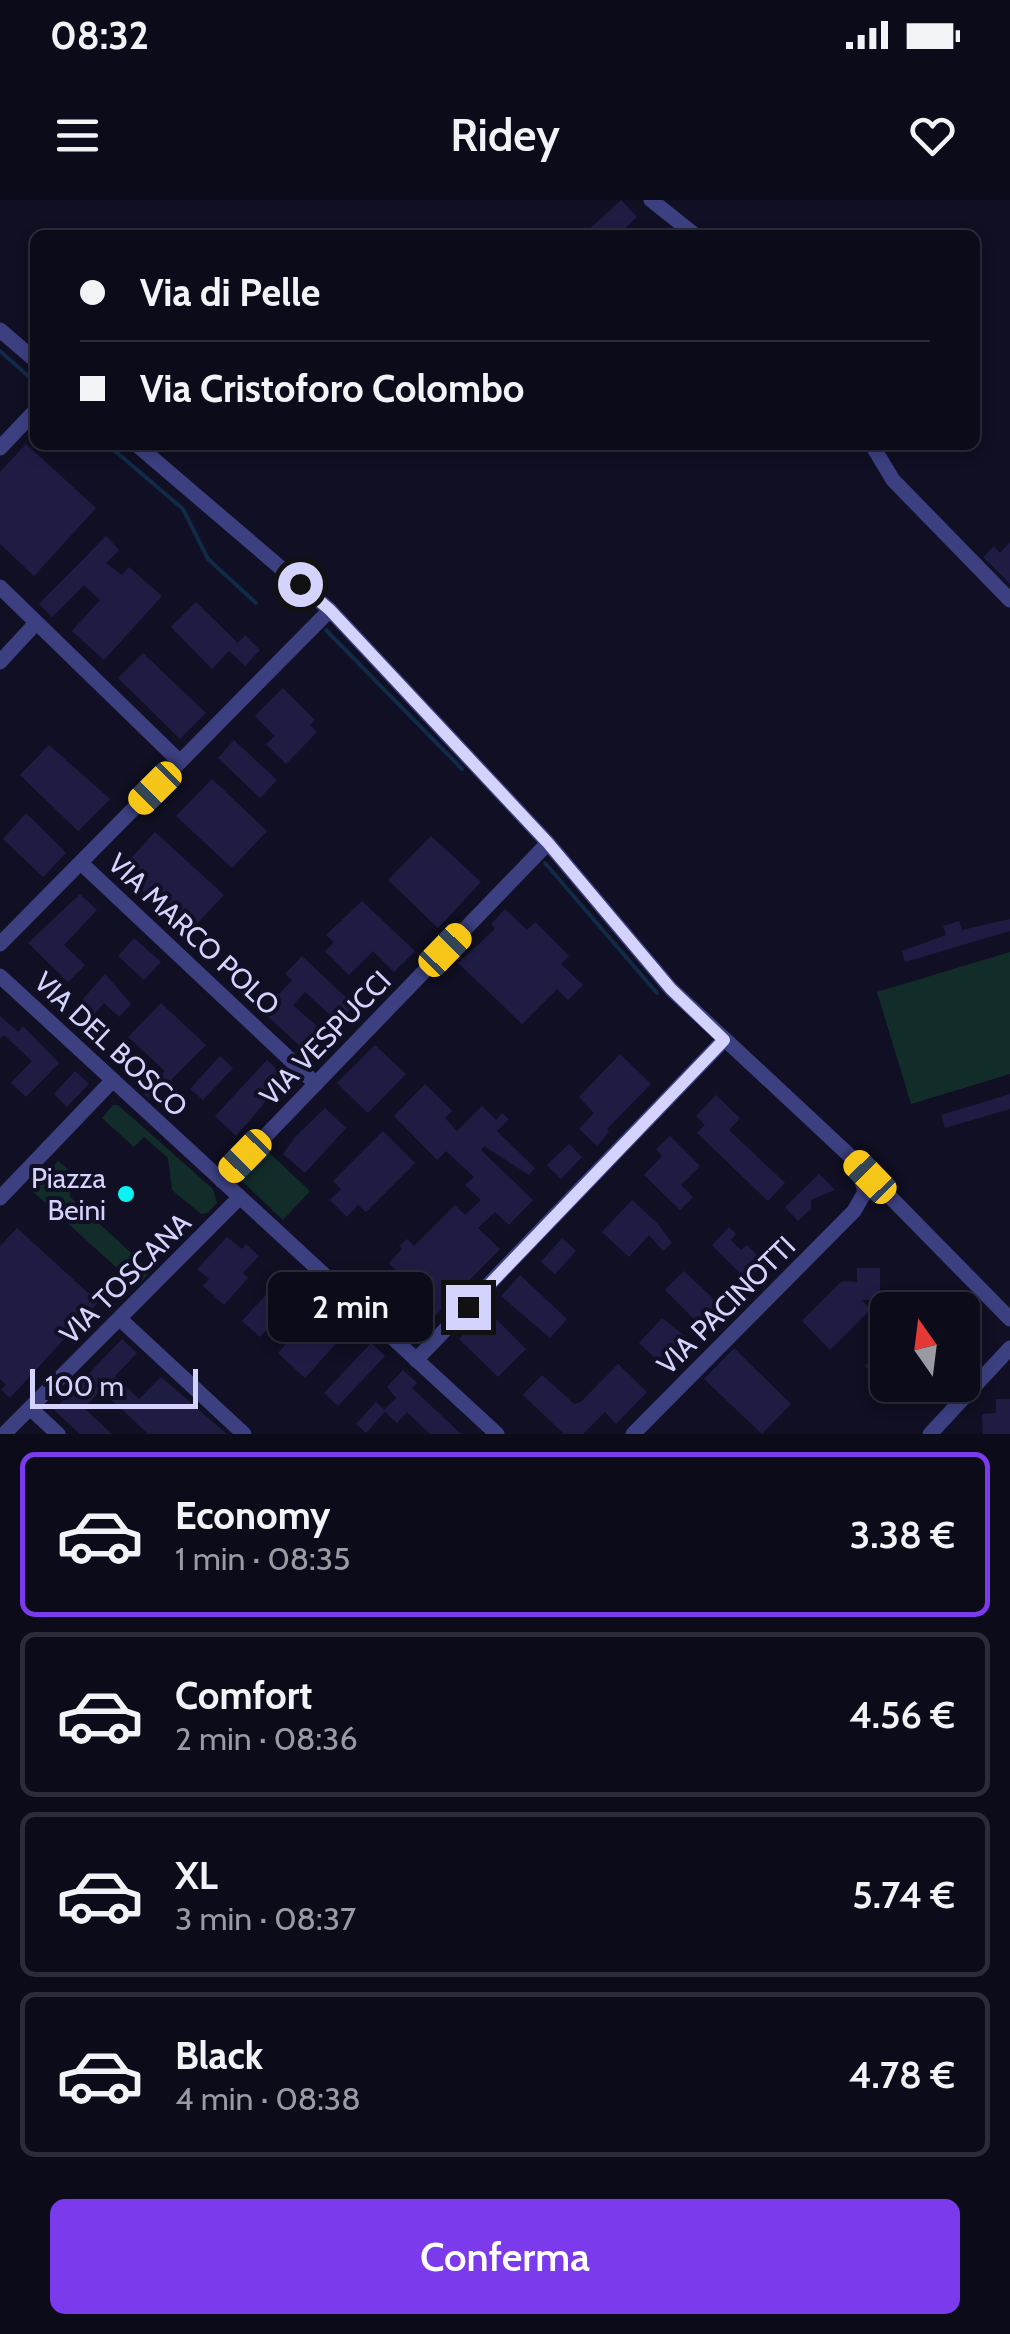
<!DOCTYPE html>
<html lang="it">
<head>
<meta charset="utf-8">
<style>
	body { margin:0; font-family:Cabin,sans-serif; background:#151423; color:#f1f3f6; height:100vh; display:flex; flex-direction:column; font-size:38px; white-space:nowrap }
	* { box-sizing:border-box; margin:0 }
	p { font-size:32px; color:#9a9ba2 }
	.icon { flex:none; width:55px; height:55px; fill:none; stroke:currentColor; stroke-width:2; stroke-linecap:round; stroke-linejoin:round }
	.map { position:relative; height:1234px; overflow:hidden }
	.details { display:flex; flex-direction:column; background:#0c0b1a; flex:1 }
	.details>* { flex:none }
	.guide { position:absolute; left:30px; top:30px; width:950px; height:220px; border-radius:15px; box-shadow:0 5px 15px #0003,0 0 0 2px #2c2b39; display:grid; align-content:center; height:220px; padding:0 50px; background:#0c0b1a }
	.needle { width:65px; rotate:346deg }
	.fabs { position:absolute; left:870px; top:1092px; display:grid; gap:20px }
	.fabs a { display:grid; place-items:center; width:110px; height:110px; border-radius:15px; background:#0c0b1a; box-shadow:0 5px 15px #0003,0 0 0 2px #2c2b39; font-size:50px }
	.scale { position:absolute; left:30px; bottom:25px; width:168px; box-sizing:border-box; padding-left:10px; border:5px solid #d3d3fd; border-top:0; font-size:28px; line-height:35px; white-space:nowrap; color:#d3d3fd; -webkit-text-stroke:8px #100f23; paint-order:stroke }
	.end { position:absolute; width:45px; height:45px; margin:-22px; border:12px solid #d3d3fd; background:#111; box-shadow:0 0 0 5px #111 }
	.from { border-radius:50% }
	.bubble { position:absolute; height:70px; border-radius:15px; background:#0c0b1a; box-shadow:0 5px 15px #0003,0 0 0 2px #2c2b39; font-size:32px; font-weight:600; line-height:70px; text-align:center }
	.car { position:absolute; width:30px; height:60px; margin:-30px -15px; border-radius:12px; box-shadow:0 0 8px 2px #0007; background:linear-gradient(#f5c518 24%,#345 0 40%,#f5c518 0 76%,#345 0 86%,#f5c518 0) }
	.guide b { display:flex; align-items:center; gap:35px; height:95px; font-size:38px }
	.guide b+b { border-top:2px solid #2c2b39 }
	.guide i { width:25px; height:25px; background:#f1f3f6 }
	ul { padding:18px 0 0; list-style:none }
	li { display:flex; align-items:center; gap:30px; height:165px; margin:0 20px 15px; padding:0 30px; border:5px solid #2c2b39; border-radius:15px }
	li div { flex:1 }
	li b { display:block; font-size:38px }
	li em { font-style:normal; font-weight:600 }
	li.active { border-color:#7c3aed }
	li>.icon { width:90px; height:90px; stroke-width:1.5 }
	.primary-button { display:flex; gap:20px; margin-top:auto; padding:20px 50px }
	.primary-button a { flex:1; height:115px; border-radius:15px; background:#7c3aed; color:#fff; font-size:40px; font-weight:600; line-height:115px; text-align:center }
	.status { display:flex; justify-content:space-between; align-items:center; height:70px; padding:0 50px; background:#0c0b1a; direction:ltr }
	.status svg { height:28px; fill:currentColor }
	header { display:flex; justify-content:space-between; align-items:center; height:130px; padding:0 50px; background:#0c0b1a; font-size:45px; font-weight:600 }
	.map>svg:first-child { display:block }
</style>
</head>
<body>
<div class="status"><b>08:32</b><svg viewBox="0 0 49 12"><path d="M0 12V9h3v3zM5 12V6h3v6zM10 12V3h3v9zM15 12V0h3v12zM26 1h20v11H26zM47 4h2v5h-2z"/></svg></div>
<header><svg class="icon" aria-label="menu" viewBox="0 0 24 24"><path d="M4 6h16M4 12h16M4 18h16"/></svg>Ridey<svg class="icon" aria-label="heart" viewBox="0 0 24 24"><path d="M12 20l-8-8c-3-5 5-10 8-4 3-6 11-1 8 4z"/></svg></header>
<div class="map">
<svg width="1010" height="1234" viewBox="0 0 1010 1234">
	<rect width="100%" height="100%" fill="#100f23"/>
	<g fill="#122d29">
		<path d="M1010,752V874L911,904L877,792Z"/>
		<path d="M113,905H118L213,989L217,1003L207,1013L201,1014L172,990L168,958L144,937L134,947L102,918Z"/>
		<path d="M264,948L310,991L283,1020L242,981V972Z"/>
		<path d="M58,961L68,969L70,997L151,1071L137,1086L31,990Z"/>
	</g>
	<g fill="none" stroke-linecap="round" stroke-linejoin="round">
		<g stroke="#102a47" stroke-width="4">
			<path d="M0,151L35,182"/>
			<path d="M108,245L183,309L208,359L256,403"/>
			<path d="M326,430L462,569"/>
			<path d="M545,663L657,793"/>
		</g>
	</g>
	<g fill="#1f1c44">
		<path d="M621,0L637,17L623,30L611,35L604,28L597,35H583Z"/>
		<path d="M26,244L96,308L34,376L0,344V272Z"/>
		<path d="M106,336L119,350L106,363L122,375L129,367L162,396L104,460L72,431L100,400L84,385L52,417L39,404Z"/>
		<path d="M1010,342V384L983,357L994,346L1000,353Z"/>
		<path d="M196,402L238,443L245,435L260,450L245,466L229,451L212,469L171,427Z"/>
		<path d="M143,453L206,513L180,539L118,478Z"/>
		<path d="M283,488L315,520L310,525L317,532L286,564L266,544L275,536L255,516Z"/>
		<path d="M234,540L277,580L260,598L218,558Z"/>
		<path d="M49,545L110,599L78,631L20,575Z"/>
		<path d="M212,579L267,631L232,668L176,616Z"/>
		<path d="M26,613L66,653L43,677L3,639Z"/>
		<path d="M155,632L224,695L188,733L120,670Z"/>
		<path d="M431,636L481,682L438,728L388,680Z"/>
		<path d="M80,694L97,710L64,745L85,765L68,782L28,743Z"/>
		<path d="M362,701L415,751L394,772L373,751L349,775L325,751L334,742L326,735Z"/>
		<path d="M505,709L527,730L535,722L569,756L561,764L583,785L568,800L557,789L522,824L458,763L495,729L491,724Z"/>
		<path d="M1010,719V731L905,762L902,751L946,735L943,726L959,721L962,730Z"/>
		<path d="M134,738L161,762L144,780L118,756Z"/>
		<path d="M302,756L354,805L338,822L305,792L293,805L331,839L313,858L263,812L292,780L285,774Z"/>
		<path d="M105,774L131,804L119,817L104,803L90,819L76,807Z"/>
		<path d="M161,803L206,845L151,900L143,893L165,871L128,837Z"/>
		<path d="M0,816L18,832L23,826L59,863L26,897L11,883L32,861L4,835L0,839Z"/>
		<path d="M375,845L406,874L368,913L337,883Z"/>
		<path d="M620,854L651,884L607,929L609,932L597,946L579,929L594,913L579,897Z"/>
		<path d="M220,856L233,868L203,900L190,889Z"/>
		<path d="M267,860L286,878L236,936L215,916Z"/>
		<path d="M75,871L89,884L67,907L54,894Z"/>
		<path d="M425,884L452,911L445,918L457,931L482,906L496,920L502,913L509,919L497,931L535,968L529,975L484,946L481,950L533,1000L509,1025L495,1012L478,1028L500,1049L433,1118L392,1079L398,1072L389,1063L402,1049L399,1046L407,1039L414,1046L455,1005L465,1015L481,1000L465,985L474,977L446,951L437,960L394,916Z"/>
		<path d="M1010,894V909L945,928L941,915Z"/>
		<path d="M716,895L740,918L729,930L785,983L768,1001L697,933L705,925L696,916Z"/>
		<path d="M325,908L346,928L305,973L283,954L295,937Z"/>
		<path d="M383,931L415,963L366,1012L358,1005L347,1017L330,1000L341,989L333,981Z"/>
		<path d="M670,936L700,966L681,985L693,997L680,1010L644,975L662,956L656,949Z"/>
		<path d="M569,944L582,957L561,979L547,965Z"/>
		<path d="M819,974L835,990L811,1000V1009L798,1021L785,1007Z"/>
		<path d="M632,1000L658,1024L672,1043L663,1051L649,1035L629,1057L602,1032Z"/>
		<path d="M729,1027L736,1034L731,1040L741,1050L747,1045L765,1063L747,1080L712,1045Z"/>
		<path d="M17,1028L98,1102L10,1198L1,1190L6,1185L0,1179V1046Z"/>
		<path d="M227,1037L242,1049L246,1044L259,1056L243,1073L248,1078L224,1105L203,1086L209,1079L197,1069Z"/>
		<path d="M562,1038L576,1051L555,1074L541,1062Z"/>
		<path d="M857,1068H880V1100H862L871,1109L830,1150L802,1121L842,1081L857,1082Z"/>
		<path d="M289,1069L307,1086L260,1137L242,1121Z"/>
		<path d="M684,1071L722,1107L702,1127L665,1090Z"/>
		<path d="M520,1075L567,1119L550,1138L501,1096Z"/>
		<path d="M319,1098L357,1131L345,1144L340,1139L305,1178L278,1153L313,1115L308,1110Z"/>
		<path d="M487,1110L526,1149L498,1177L459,1139Z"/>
		<path d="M662,1118L692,1142L672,1163L661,1156L657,1160L639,1143Z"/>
		<path d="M122,1139L137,1153L115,1176L139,1199L161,1177L227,1234H148L101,1190L84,1208L112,1234H80L54,1210Z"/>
		<path d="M888,1142V1187L865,1166Z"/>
		<path d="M371,1143L385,1156L338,1206L324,1193Z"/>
		<path d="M734,1148L791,1204L762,1234L704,1179Z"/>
		<path d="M618,1164L647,1192L616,1224L605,1212L583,1234H564L523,1195L542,1175L574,1204L581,1202Z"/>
		<path d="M403,1170L417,1183L412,1188L461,1234H430L407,1212L397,1223L385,1212L366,1233L356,1224L376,1202L384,1210L396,1198L387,1187Z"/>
		<path d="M996,1199H1010V1234H983L982,1214L996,1213Z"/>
	</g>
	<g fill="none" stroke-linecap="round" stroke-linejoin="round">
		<g stroke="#3c4081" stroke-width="15">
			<path d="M651,0L695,35"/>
			<path d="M0,130L35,160"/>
			<path d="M137,245L330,410L548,643L671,789L849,955L1010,1119"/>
			<path d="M872,245L893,280L1010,400"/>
			<path d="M0,248L35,211"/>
			<path d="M0,387L180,562"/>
			<path d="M0,462L36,423"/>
			<path d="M81,663L316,884"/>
			<path d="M0,744L330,410"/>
			<path d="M0,776L497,1234"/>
			<path d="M222,981L548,643"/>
			<path d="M0,998L113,880"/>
			<path d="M120,1119L244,1234"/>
			<path d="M416,1160L724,840"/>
			<path d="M30,1208L58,1234"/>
			<path d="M4,1234L239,998"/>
			<path d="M633,1234L854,1011L865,992L859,971"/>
			<path d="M930,1234L1010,1148"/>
		</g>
	</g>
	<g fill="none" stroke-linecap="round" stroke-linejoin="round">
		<path stroke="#d3d3fd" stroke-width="12" d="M300,384L330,410L548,643L671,789L724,840L468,1107"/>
	</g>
	<circle fill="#08f4f2" stroke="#100f23" stroke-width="4" cx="126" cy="994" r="10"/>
	<g text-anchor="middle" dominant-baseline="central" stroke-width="8" stroke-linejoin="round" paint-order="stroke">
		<g font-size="28" fill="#d3d3fd" stroke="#100f23">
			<text transform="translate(194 734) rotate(43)">VIA MARCO POLO</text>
			<text transform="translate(325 838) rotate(-46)">VIA VESPUCCI</text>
			<text transform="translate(111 844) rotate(43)">VIA DEL BOSCO</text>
			<text transform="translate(125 1078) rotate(-45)">VIA TOSCANA</text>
			<text transform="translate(726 1105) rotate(-45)">VIA PACINOTTI</text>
		</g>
		<g font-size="28" fill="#d3d3fd" stroke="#100f23" text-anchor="end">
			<text x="106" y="978">Piazza<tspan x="106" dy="32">Beini</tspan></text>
		</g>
	</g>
</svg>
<div class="fabs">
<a><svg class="needle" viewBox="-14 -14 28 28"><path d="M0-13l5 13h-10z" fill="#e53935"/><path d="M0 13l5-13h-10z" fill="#9a9ba2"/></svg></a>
</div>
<div class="scale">100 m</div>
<i class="end from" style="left:300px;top:384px"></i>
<i class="end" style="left:468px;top:1107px"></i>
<div class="bubble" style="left:268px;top:1072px;width:165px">2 min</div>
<i class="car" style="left:155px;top:588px;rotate:225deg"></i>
<i class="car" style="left:445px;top:750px;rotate:44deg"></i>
<i class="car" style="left:245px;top:956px;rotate:224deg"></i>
<i class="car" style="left:870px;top:977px;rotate:316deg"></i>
<div class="guide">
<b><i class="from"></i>Via di Pelle</b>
<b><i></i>Via Cristoforo Colombo</b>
</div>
</div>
<section class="details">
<ul>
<li class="active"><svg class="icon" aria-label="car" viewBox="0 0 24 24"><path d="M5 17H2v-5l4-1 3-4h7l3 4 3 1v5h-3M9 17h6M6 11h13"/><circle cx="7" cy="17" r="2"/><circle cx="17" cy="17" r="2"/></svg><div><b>Economy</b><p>1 min · 08:35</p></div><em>3.38 €</em></li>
<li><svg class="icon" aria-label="car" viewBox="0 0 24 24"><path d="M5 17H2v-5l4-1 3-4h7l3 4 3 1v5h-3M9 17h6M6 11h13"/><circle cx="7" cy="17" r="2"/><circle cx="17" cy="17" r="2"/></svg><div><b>Comfort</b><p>2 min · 08:36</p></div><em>4.56 €</em></li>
<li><svg class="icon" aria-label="car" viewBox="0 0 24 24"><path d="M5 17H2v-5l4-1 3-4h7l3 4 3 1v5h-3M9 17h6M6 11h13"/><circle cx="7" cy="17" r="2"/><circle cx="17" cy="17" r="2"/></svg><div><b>XL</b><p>3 min · 08:37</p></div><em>5.74 €</em></li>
<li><svg class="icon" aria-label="car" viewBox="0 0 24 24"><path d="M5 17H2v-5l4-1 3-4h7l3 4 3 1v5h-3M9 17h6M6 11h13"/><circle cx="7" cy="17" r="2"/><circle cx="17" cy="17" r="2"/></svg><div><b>Black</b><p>4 min · 08:38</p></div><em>4.78 €</em></li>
</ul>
<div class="primary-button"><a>Conferma</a></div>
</section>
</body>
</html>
